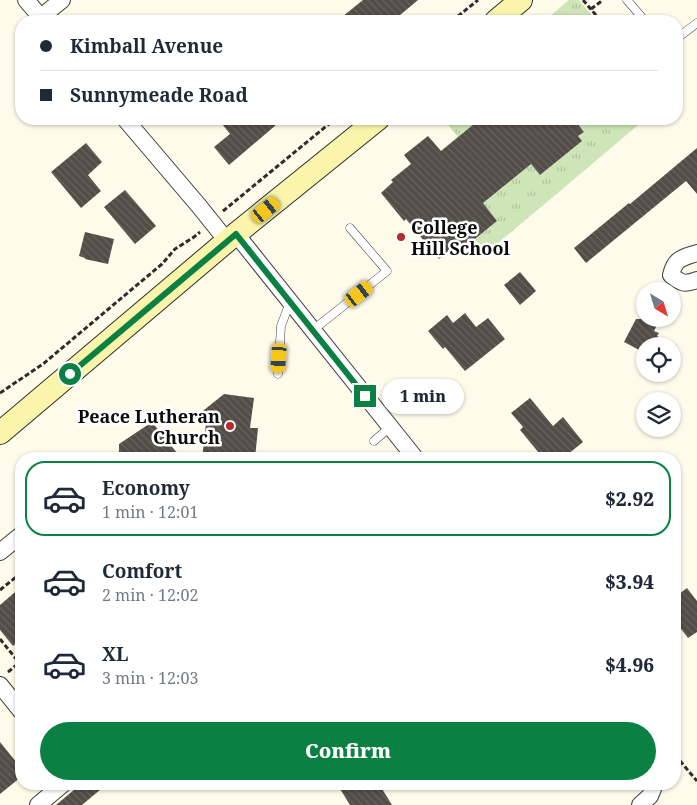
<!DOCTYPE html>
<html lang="en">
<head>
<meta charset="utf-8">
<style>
	body { margin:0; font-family:"Noto Serif",serif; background:#f2f2f3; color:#1f2937; height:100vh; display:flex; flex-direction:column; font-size:19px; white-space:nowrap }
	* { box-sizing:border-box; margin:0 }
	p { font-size:16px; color:#747a83 }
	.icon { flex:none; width:28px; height:28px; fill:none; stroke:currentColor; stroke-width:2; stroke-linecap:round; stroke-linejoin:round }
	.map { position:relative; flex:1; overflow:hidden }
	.details { position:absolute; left:15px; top:452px; width:666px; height:338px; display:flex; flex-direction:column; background:#fff; border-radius:20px; box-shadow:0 1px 4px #0004 }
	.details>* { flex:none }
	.banner { position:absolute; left:15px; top:15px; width:668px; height:110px; border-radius:20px; box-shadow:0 1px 4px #0004; display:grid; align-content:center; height:110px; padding:0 25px; background:#fff }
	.needle { width:32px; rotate:142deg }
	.tools { position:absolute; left:636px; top:282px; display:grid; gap:10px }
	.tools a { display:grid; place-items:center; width:45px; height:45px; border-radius:50%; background:#fff; box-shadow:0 1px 4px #0004; font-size:25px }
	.end { position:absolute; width:22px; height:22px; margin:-11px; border:6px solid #0b8043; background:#fff; box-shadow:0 0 0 2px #fff }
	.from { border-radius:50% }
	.bubble { position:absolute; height:35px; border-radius:18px; background:#fff; box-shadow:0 1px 4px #0004; font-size:16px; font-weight:800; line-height:35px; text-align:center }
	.car { position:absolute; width:15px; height:30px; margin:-15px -8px; border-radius:6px; box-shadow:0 0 4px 1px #0007; background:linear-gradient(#f5c518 24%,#345 0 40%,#f5c518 0 76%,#345 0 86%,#f5c518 0) }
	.banner b { display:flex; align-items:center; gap:18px; height:48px; font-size:19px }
	.banner b+b { border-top:1px solid #e0e1e3 }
	.banner i { width:12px; height:12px; background:#1f2937 }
	ul { padding:9px 0 0; list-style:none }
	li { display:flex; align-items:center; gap:15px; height:75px; margin:0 10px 8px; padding:0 15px; border:2px solid transparent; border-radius:20px }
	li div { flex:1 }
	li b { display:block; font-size:19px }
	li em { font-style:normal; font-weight:800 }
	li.current { border-color:#0b8043 }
	li>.icon { width:45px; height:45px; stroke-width:1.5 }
	.primary-button { display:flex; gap:10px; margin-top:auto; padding:10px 25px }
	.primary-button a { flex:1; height:58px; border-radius:30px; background:#0b8043; color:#fff; font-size:20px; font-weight:800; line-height:58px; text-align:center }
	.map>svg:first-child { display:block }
</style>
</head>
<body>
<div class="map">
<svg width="697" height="805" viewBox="0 0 697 805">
	<defs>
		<pattern id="grass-tufts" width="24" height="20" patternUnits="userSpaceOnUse" patternTransform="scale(1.25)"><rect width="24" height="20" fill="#cde5b7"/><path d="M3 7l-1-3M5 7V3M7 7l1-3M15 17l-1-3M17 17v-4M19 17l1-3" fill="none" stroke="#afc39c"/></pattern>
		<pattern id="building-back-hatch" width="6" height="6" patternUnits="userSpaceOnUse" patternTransform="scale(1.25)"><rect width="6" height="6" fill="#534d48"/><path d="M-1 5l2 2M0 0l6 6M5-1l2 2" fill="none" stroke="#67625e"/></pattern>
	</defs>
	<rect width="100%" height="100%" fill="#fefbeb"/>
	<g fill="url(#grass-tufts)">
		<path d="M569,0H579L597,21H544Z"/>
		<path d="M443,119H480L458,137Z"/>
		<path d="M585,119H642L643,121L485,254L473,241L497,221L483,203L529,162L540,175L582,141L578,136L584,131L578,124Z"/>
	</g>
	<g fill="url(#building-back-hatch)">
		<path d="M363,0H418L393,21H337Z"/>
		<path d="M218,119H283L229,165L214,147L230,134Z"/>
		<path d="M480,119H574L584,132L578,136L582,141L540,175L531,164L483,203L497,221L459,252L455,246L439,259L406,219L404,221L381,193L393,182L391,180L411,164L404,155L428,136L441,151Z"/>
		<path d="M86,143L102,162L88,175L101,191L81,208L51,172Z"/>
		<path d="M697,148V194L686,181L586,263L574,248L629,203L630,204Z"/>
		<path d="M125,190L156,226L135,244L104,207Z"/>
		<path d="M85,232L114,239L108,264L85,259V258L79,256Z"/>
		<path d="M520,272L536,291L520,305L504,285Z"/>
		<path d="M465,313L476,327L488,318L505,339L465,371L445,347L443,349L428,331L447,315L453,323Z"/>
		<path d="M636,319H660L654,331L659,333L657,336L677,346H645V353L624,342Z"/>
		<path d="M224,394L254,398L250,428H258L255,459H202L206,423L199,414Z"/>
		<path d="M530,398L553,426L563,417L583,442L562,459H544L520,430L523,427L511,413Z"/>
		<path d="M152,422L182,459H119V444Z"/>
		<path d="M21,587V639L13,646L0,630V605Z"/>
		<path d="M687,588L697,601V632L688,638L675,621V597Z"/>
		<path d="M0,742L21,768V777L0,794Z"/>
		<path d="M81,784H107L82,805H56Z"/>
		<path d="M337,784H379L392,805H350Z"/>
	</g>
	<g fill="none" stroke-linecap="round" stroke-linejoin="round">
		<defs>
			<g id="lane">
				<path d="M627,0L645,21"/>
				<path d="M676,39L697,23"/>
				<path d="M313,330L387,271L350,228"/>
				<path d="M278,374L281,326L290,302"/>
				<path d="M374,441L390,427"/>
			</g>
			<g id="street">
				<path d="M26,0L44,21"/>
				<path d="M41,17L62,0"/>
				<path d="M125,119L199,206L227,241"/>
				<path d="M236,234L416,459"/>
				<path d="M697,253C682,258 675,258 671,275C681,283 684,285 697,280"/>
				<path d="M0,552L21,535"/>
				<path d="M0,685L21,711"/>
				<path d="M38,805L63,784"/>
				<path d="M640,805L650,796L655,784"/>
			</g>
			<g id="secondary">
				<path d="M496,21L521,0"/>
				<path d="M0,433L227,241L378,119"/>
			</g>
		</defs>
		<use href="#lane" stroke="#3e3e3e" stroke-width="9"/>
		<use href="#street" stroke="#3e3e3e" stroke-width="18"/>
		<use href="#secondary" stroke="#2d2d2d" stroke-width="24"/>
		<g stroke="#2d2d2d" stroke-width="3" stroke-dasharray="5 2.5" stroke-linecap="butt">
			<path d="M583,0L601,21"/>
			<path d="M591,9L603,0"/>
			<path d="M452,21L478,0"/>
			<path d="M223,211L335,119"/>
			<path d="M0,393L43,364L162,264L175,249L194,237L200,232"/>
			<path d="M0,590L21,573"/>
			<path d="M0,639L21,665"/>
			<path d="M8,672L19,663"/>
			<path d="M675,755L697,781"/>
		</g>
		<use href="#lane" stroke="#fff" stroke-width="8"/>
		<use href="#street" stroke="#fff" stroke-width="16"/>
		<use href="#secondary" stroke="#faf5aa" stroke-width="22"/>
	</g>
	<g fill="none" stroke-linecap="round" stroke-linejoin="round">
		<path stroke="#0b8043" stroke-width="6" d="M70,374L236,234L365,396"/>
	</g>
	<g fill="#b22d2d" stroke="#fff" stroke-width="2">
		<circle cx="401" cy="237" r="5"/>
		<circle cx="230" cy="426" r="5"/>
	</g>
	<g text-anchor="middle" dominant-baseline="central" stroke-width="5" stroke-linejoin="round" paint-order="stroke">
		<g font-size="18" font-weight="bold" fill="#0b0b0b" stroke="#fff" text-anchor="start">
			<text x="411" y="227">College<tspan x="411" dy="21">Hill School</tspan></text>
			<text x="220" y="416" text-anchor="end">Peace Lutheran<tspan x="220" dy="21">Church</tspan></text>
		</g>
	</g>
</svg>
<div class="tools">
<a><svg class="needle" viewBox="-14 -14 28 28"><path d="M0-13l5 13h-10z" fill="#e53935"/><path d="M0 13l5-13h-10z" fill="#747a83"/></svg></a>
<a><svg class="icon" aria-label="locate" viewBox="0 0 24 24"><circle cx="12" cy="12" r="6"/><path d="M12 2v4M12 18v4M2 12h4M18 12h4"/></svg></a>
<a><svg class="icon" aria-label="layers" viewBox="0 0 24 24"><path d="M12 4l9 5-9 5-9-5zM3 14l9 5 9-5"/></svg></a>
</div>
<i class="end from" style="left:70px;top:374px"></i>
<i class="end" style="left:365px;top:396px"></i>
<div class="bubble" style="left:382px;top:379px;width:82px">1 min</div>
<i class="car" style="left:266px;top:210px;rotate:51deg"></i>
<i class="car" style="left:359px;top:294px;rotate:52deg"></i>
<i class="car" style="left:279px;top:358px;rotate:184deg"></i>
<div class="banner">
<b><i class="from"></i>Kimball Avenue</b>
<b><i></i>Sunnymeade Road</b>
</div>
<section class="details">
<ul>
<li class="current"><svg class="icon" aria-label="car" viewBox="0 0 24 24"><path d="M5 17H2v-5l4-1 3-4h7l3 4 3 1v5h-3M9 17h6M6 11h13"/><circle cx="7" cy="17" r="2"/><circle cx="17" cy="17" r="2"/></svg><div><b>Economy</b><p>1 min · 12:01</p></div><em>$2.92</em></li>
<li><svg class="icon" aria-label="car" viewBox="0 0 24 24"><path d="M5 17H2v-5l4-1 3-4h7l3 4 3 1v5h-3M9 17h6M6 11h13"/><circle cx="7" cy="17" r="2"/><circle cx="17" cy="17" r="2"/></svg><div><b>Comfort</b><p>2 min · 12:02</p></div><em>$3.94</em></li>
<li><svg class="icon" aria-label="car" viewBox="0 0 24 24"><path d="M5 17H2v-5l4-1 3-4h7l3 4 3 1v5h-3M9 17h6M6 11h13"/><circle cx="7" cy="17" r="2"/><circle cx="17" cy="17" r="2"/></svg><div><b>XL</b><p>3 min · 12:03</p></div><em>$4.96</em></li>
</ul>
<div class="primary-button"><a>Confirm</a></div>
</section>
</div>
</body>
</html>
